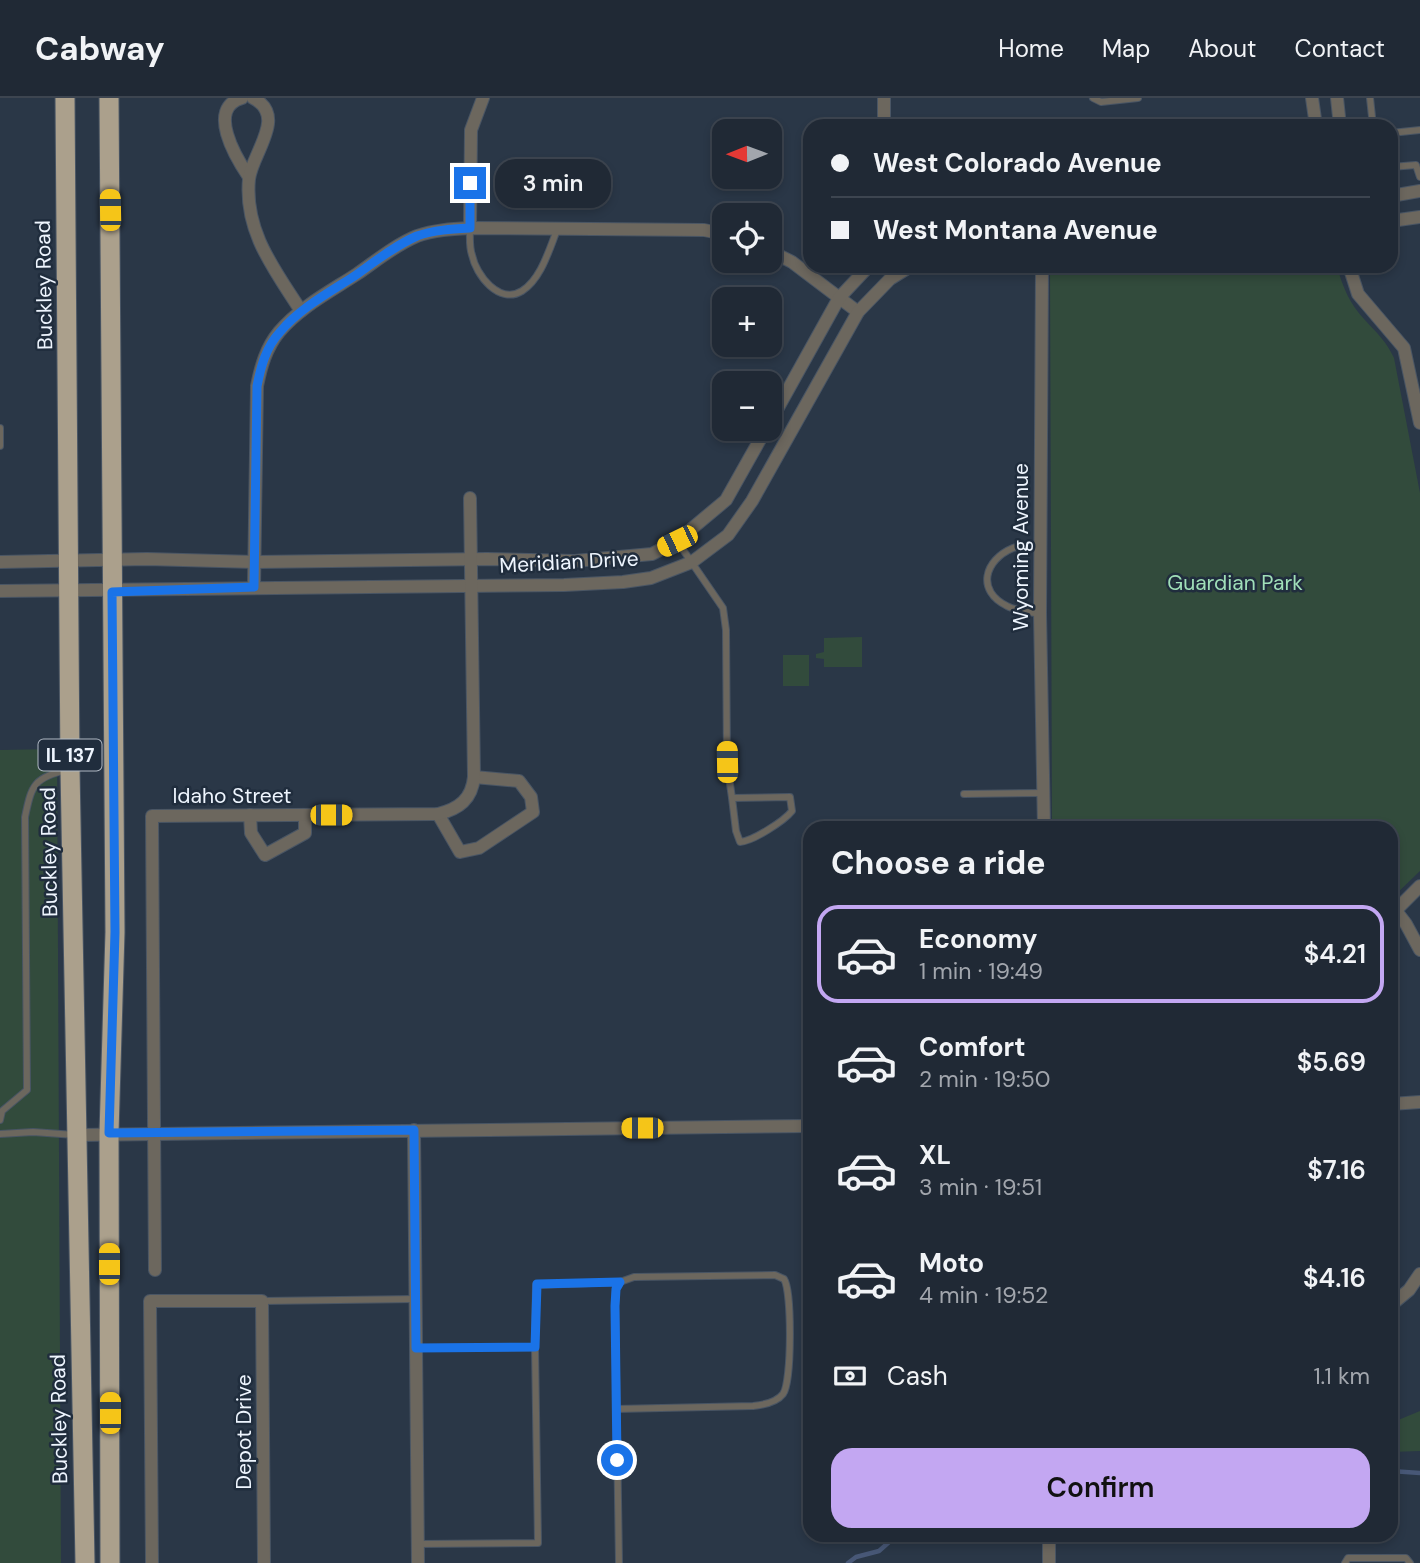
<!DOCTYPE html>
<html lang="en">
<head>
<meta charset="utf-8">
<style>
	body { margin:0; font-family:"DM Sans",sans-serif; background:#28313d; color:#f1f3f6; height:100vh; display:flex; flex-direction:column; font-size:26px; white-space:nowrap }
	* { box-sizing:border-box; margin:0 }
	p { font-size:23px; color:#a2a6ad }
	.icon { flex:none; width:38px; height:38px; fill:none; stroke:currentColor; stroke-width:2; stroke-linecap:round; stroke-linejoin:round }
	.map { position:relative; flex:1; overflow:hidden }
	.drawer { position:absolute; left:803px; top:723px; width:595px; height:721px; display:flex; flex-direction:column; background:#202935; border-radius:21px; box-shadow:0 4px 10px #0003,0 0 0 2px #3d4550 }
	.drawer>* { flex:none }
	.hud { position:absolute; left:803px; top:21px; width:595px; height:154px; border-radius:21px; box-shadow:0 4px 10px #0003,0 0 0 2px #3d4550; display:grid; align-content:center; height:154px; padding:0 28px; background:#202935 }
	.needle { width:46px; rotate:269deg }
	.fabs { position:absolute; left:712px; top:21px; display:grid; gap:14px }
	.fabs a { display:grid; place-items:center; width:70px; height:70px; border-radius:14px; background:#202935; box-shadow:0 4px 10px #0003,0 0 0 2px #3d4550; font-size:35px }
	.end { position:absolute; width:32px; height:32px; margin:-16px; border:9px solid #1a73e8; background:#fff; box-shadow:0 0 0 4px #fff }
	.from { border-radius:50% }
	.bubble { position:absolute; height:49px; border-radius:21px; background:#202935; box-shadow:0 4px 10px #0003,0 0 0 2px #3d4550; font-size:23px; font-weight:600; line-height:49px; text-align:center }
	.car { position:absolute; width:21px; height:42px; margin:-21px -10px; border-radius:9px; box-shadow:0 0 5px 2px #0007; background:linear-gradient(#f5c518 24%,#345 0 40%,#f5c518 0 76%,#345 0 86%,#f5c518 0) }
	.hud b { display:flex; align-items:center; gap:24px; height:66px; font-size:26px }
	.hud b+b { border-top:2px solid #3d4550 }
	.hud i { width:18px; height:18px; background:#f1f3f6 }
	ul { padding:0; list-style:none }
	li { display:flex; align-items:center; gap:21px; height:98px; margin:0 14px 10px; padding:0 14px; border:4px solid transparent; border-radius:21px }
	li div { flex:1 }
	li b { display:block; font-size:26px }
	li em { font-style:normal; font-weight:600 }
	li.selected { border-color:#c3a7f2 }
	li>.icon { width:63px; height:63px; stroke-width:1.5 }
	h2 { padding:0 28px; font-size:32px; line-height:84px }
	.pay { display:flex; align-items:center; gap:18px; height:77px; padding:0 28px; font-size:26px }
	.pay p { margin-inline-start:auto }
	.button { display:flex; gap:14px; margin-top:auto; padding:14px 28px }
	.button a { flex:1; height:80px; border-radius:21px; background:#c3a7f2; color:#111; font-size:28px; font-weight:600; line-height:80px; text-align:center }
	header { display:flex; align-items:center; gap:42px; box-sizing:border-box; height:98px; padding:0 35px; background:#202935; border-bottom:2px solid #3d4550 }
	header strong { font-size:33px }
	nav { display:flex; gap:38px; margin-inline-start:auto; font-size:24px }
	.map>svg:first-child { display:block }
</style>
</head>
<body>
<header>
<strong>Cabway</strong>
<nav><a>Home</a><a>Map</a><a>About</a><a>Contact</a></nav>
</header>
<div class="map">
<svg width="1420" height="1465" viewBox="0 0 1420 1465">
	<rect width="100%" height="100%" fill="#2a3747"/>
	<g fill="#324b3c">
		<path d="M1050,168H1337C1342,188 1350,206 1364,221C1376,234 1386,243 1394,260L1420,395V773L1391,801V730H1052Z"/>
		<path d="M862,539V569H824V561L816,560V556L824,554V540Z"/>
		<rect x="783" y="557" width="26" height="31"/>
		<path d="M57,651L61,1465H0V652Z"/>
		<path d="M1420,1313V1353L1391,1354V1325Z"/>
	</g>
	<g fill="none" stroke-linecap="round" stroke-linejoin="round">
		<g stroke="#485877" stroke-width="4.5">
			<path d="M1391,1373L1420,1375"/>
			<path d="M848,1465L856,1459L879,1453L897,1437"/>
		</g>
		<defs>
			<g id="service">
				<path d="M1093,0L1101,4L1138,0"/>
				<path d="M1370,0L1373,28"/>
				<path d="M1391,35L1420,32"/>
				<path d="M1391,69L1416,67L1420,79"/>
				<path d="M470,130C470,138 469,149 472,157C476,177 499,207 522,193C541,181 549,152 557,132"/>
				<path d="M0,330V348"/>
				<path d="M677,443L723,510L726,532L727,665L732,700L790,699L792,713C784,723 753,743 740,744L736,733L732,700"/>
				<path d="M1040,516C1030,514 1016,513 1007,508C976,493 984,462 1013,450C1021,447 1032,447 1040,446"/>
				<path d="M964,696L1044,695"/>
				<path d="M0,1022L2,1013L27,992L25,719C32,685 34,681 68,671"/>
				<path d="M0,1036L33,1034L75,1037"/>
				<path d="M262,1203L416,1201"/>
				<path d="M535,1249L536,1187L620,1184"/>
				<path d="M416,1250L535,1249L538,1445L418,1446"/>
				<path d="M616,1311L753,1308C763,1307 776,1305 783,1296C792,1284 792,1193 784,1181L775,1177L634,1179L620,1184L616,1190L615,1208L619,1465"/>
				<path d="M1345,1465L1348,1460H1406L1410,1465"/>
			</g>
			<g id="minor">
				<path d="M242,0C206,10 236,60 249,79"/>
				<path d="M253,0C288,18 252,55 249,81C244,134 275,172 301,213"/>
				<path d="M884,0V28"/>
				<path d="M1312,0L1316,28"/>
				<path d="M1337,0L1340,28"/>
				<path d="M1391,98L1420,93"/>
				<path d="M1391,123L1420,119"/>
				<path d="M470,130L471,32L483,0"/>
				<path d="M770,153L792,164L858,214"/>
				<path d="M1042,168L1040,516L1044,730"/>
				<path d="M1349,168L1358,196L1404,250L1420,325"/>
				<path d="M770,324L839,200L869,168"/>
				<path d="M0,464L147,461L255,464L487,461L575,463L652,456L677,443L726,402L766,331"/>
				<path d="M254,489L257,288C261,268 266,250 279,234C300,209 331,193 357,176C376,163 395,147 417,138C434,132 452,131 470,130L704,132L724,136"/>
				<path d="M0,493L564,487L623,484L651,480L692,464L728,437L752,403L858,214L890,181L911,168"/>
				<path d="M438,716L460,754L479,750L533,714L531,699L519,683L474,679"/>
				<path d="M250,717L251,735L265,757L305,735V717"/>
				<path d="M1396,813L1406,826L1420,852"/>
				<path d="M1391,817L1420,788"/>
				<path d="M1391,1006L1420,1004"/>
				<path d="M414,1032L418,1465"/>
				<path d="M78,1037L810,1028"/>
				<path d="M155,1172L152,718L438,716C459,711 472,701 474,679L470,400"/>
				<path d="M1391,1207L1409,1192L1420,1176"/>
				<path d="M1049,1437V1465"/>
				<path d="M152,1465L150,1203H262L264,1465"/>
			</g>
			<g id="trunk">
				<path d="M65,0L70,671L85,1465"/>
				<path d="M109,0L115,834L109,1035L110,1465"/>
			</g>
		</defs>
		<use href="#service" stroke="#495564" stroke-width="8"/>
		<use href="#minor" stroke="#495564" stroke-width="14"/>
		<use href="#trunk" stroke="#495564" stroke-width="21"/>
		<use href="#service" stroke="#6c675e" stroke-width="6"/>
		<use href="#minor" stroke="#6c675e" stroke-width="12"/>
		<use href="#trunk" stroke="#aba08c" stroke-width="19"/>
	</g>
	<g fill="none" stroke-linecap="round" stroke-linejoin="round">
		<path stroke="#1a73e8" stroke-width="9" d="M470,85V130C452,131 434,132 417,138C394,148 373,165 353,179C328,195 299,211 280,234C266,249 261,268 257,288L254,489L112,494L115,834L109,1035L414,1032L416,1250L535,1249L537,1186L620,1184L616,1191L615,1208L617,1362"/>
	</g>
	<g text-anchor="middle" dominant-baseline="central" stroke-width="5" stroke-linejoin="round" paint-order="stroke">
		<rect fill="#202d3d" stroke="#b0b9c4" stroke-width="2" x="38.5" y="641.5" width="63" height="31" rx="5"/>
		<g font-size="19" font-weight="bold" fill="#eef5fe">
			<text x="70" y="657">IL 137</text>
		</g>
		<g font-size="21" fill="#eef5fe" stroke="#202d3d">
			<text transform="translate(44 187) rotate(-91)">Buckley Road</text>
			<text transform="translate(1021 449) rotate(-90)">Wyoming Avenue</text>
			<text transform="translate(569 464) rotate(-3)">Meridian Drive</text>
			<text x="232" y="698">Idaho Street</text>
			<text transform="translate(49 754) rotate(-91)">Buckley Road</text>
			<text transform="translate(59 1321) rotate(-91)">Buckley Road</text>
			<text transform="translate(244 1334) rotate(-90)">Depot Drive</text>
		</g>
		<g font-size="21" fill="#a0dfb8" stroke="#202d3d">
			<text x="1235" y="485">Guardian Park</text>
		</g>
	</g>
</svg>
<div class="fabs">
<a><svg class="needle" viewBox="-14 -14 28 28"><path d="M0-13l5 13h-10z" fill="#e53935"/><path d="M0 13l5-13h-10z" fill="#a2a6ad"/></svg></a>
<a><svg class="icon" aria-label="locate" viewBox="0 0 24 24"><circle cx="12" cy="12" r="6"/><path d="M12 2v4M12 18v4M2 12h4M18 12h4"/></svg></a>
<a>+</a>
<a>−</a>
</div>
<i class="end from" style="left:617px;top:1362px"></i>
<i class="end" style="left:470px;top:85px"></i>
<div class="bubble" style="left:495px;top:61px;width:116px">3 min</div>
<i class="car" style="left:110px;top:112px;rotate:359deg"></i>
<i class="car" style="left:677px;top:443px;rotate:244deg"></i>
<i class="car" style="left:727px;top:664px;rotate:359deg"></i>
<i class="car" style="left:331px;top:717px;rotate:90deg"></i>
<i class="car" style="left:642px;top:1030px;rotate:270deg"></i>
<i class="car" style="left:109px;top:1166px;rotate:0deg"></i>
<i class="car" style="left:110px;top:1315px;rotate:0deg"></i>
<div class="hud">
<b><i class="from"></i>West Colorado Avenue</b>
<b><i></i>West Montana Avenue</b>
</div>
<section class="drawer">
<h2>Choose a ride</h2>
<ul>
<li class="selected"><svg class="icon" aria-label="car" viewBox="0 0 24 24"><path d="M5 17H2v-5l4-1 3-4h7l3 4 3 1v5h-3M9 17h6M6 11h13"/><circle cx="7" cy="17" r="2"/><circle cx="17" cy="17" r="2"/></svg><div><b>Economy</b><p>1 min · 19:49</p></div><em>$4.21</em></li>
<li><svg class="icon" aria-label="car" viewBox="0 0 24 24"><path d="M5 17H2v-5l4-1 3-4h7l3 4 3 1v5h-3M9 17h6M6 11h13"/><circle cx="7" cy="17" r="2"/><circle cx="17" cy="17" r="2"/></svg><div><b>Comfort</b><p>2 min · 19:50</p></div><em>$5.69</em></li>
<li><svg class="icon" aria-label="car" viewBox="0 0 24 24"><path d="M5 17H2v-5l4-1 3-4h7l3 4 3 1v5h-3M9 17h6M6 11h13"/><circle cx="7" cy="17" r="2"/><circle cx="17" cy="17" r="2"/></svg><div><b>XL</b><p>3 min · 19:51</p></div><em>$7.16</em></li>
<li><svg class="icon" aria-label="car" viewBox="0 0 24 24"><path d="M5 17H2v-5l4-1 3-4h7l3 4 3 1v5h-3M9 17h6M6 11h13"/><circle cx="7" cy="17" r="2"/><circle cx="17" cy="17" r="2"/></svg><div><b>Moto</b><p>4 min · 19:52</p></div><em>$4.16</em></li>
</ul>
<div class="pay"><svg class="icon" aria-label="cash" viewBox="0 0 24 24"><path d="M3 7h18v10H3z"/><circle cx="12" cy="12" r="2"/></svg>Cash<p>1.1 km</p></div>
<div class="button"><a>Confirm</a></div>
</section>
</div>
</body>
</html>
